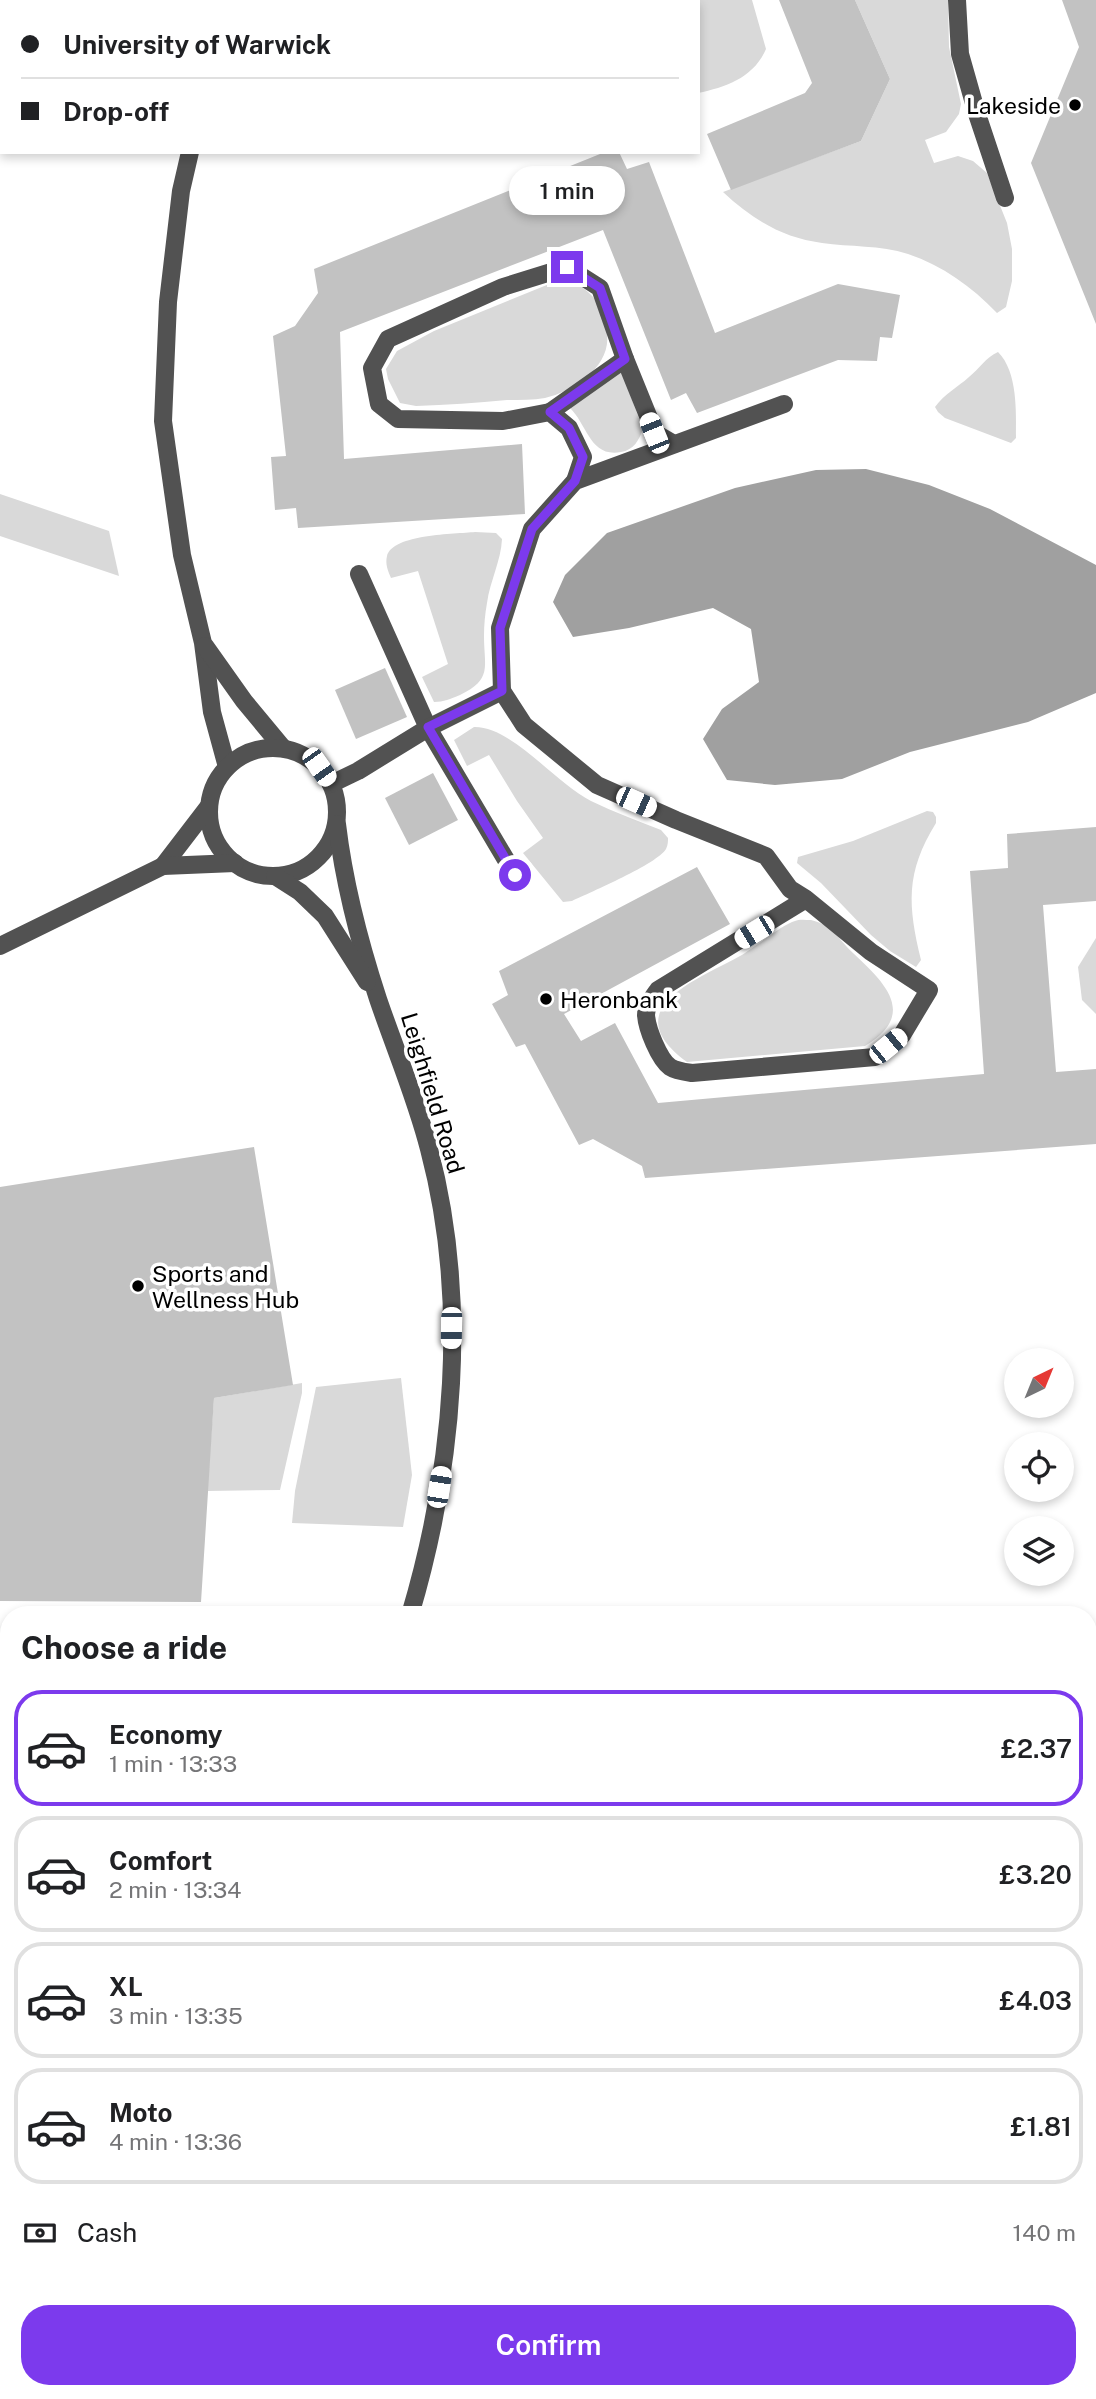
<!DOCTYPE html>
<html lang="en">
<head>
<meta charset="utf-8">
<style>
	body { margin:0; font-family:"Public Sans",sans-serif; background:#f6f6f6; color:#202124; height:100vh; display:flex; flex-direction:column; font-size:26px; white-space:nowrap }
	* { box-sizing:border-box; margin:0 }
	p { font-size:23px; color:#757577 }
	.icon { flex:none; width:38px; height:38px; fill:none; stroke:currentColor; stroke-width:2; stroke-linecap:round; stroke-linejoin:round }
	.map { position:relative; flex:1; overflow:hidden }
	.sheet { position:absolute; left:0px; top:1606px; width:1097px; height:793px; display:flex; flex-direction:column; background:#fff; border-radius:28px 28px 0 0; box-shadow:0 4px 10px #0003 }
	.sheet>* { flex:none }
	.banner { position:absolute; left:0px; top:0px; width:700px; height:154px; box-shadow:0 4px 10px #0003; display:grid; align-content:center; height:154px; padding:0 21px; background:#fff }
	.needle { width:46px; rotate:43deg }
	.controls { position:absolute; left:1004px; top:1348px; display:grid; gap:14px }
	.controls a { display:grid; place-items:center; width:70px; height:70px; border-radius:50%; background:#fff; box-shadow:0 4px 10px #0003; font-size:35px }
	.end { position:absolute; width:32px; height:32px; margin:-16px; border:9px solid #7c3aed; background:#fff; box-shadow:0 0 0 4px #fff }
	.from { border-radius:50% }
	.bubble { position:absolute; height:49px; border-radius:24px; background:#fff; box-shadow:0 4px 10px #0003; font-size:23px; font-weight:600; line-height:49px; text-align:center }
	.car { position:absolute; width:21px; height:42px; margin:-21px -10px; border-radius:9px; box-shadow:0 0 5px 2px #0007; background:linear-gradient(#fff 24%,#345 0 40%,#fff 0 76%,#345 0 86%,#fff 0) }
	.banner b { display:flex; align-items:center; gap:24px; height:66px; font-size:26px }
	.banner b+b { border-top:2px solid #e0e0e0 }
	.banner i { width:18px; height:18px; background:#202124 }
	ul { padding:0; list-style:none }
	li { display:flex; align-items:center; gap:21px; height:116px; margin:0 14px 10px; padding:0 7px; border:4px solid #e0e0e0; border-radius:28px }
	li div { flex:1 }
	li b { display:block; font-size:26px }
	li em { font-style:normal; font-weight:600 }
	li.current { border-color:#7c3aed }
	li>.icon { width:63px; height:63px; stroke-width:1.5 }
	h2 { padding:0 21px; font-size:32px; line-height:84px }
	.pay { display:flex; align-items:center; gap:18px; height:77px; padding:0 21px; font-size:26px }
	.pay p { margin-inline-start:auto }
	.button { display:flex; gap:14px; margin-top:auto; padding:14px 21px }
	.button a { flex:1; height:80px; border-radius:28px; background:#7c3aed; color:#fff; font-size:28px; font-weight:600; line-height:80px; text-align:center }
	.map>svg:first-child { display:block }
</style>
</head>
<body>
<div class="map">
<svg width="1096" height="2399" viewBox="0 0 1096 2399">
	<rect width="100%" height="100%" fill="#fff"/>
	<g fill="#d9d9d9">
		<path d="M538,0H752L766,49C754,77 727,87 698,93V2H534Z"/>
		<path d="M855,0H948L949,47L961,104L959,114L946,132L925,140L934,163L958,156L973,161L987,173L1007,223L1012,249V281L1006,307L997,313C971,286 943,266 908,254C880,245 850,247 822,243C782,238 752,219 723,192L861,141L890,79Z"/>
		<path d="M564,278C592,291 599,298 606,329C615,364 575,391 545,398C533,400 519,400 507,400C477,403 446,405 416,406L400,403L388,379L386,369L397,351L434,331Z"/>
		<path d="M998,352C1018,372 1016,412 1016,438L1011,443L945,418L938,412L935,407C944,394 958,387 969,377C979,369 986,357 998,352Z"/>
		<path d="M618,370L622,373L643,429C639,440 634,450 621,452C590,458 587,424 570,408Z"/>
		<path d="M0,494L109,531L119,576L0,536Z"/>
		<path d="M475,532L496,533L502,539C501,561 490,581 487,603C485,614 484,625 484,636C484,667 493,679 460,695C450,699 444,702 434,702L422,677L448,664L418,571L391,578C388,571 385,564 387,556C393,534 455,534 475,532Z"/>
		<path d="M474,727C512,726 555,783 591,801C614,812 638,821 661,830L668,838C668,841 668,845 666,849C657,864 591,892 572,901L563,902L523,853L543,838L517,801L489,755L467,766L454,740Z"/>
		<path d="M927,811L933,812L936,817V823C905,873 908,906 921,960L916,967L890,951L871,935L821,883L797,863L798,857L853,841Z"/>
		<path d="M811,920C835,926 836,937 853,953C885,983 918,1014 865,1046L687,1062C615,1009 695,981 740,956C754,948 783,924 795,921C799,919 806,920 811,920Z"/>
		<path d="M1096,938V1014L1082,1000L1078,967Z"/>
		<path d="M401,1378L412,1475L403,1527L292,1523L295,1491L316,1387Z"/>
		<path d="M302,1383V1393L280,1490L207,1491L214,1398Z"/>
		<path d="M1096,2281V2399H991L976,2391L1088,2390L1089,2286Z"/>
	</g>
	<path fill="#a0a0a0" d="M866,469L929,485L990,509L1096,565V693L1028,722L910,752L842,779L775,785L727,780L703,739L722,709L759,682L751,629L713,608L629,628L573,637L553,602L565,575L607,533L735,488L816,470Z"/>
	<g fill="#c2c2c2">
		<path d="M779,0H855L890,79L861,141L731,190L707,134L805,93L812,83Z"/>
		<path d="M1062,0H1096V324L1031,163L1079,47Z"/>
		<path d="M605,152H619L627,169L649,162L715,333L838,284L900,295L892,338L880,337L877,361L838,360L697,413L686,393L671,400L603,230L340,332L344,459L522,444L525,514L298,528L296,508L275,510L271,457L286,456L273,336L295,326L318,293L314,269Z"/>
		<path d="M385,668L407,717L356,739L335,690Z"/>
		<path d="M433,773L458,820L409,845L385,798Z"/>
		<path d="M1096,827V901L1043,905L1056,1072L1096,1069V1144L645,1178L642,1166L593,1139L579,1145L525,1044L516,1047L492,1004L508,995L499,971L697,867L730,924L564,1014L581,1041L615,1023L658,1103L984,1074L970,871L1008,868L1007,834Z"/>
		<path d="M254,1147L293,1385L214,1398L201,1602L0,1601V1187Z"/>
	</g>
	<g fill="none" stroke-linecap="round" stroke-linejoin="round">
		<g stroke="#525252" stroke-width="18">
			<path d="M957,0L960,54L977,114L1005,198"/>
			<path d="M232,2L233,0"/>
			<path d="M190,152L181,191L168,302L163,421L182,555L203,643L212,712L227,767"/>
			<path d="M550,412L625,359"/>
			<path d="M575,481L583,457L569,428L550,412L503,421L398,419L379,404L372,368L388,339L503,287L567,267L600,288L625,359L655,433L674,444"/>
			<path d="M359,574L428,728L515,875"/>
			<path d="M205,646L244,701L283,748"/>
			<path d="M502,691L500,628L532,529L575,481L784,404"/>
			<circle cx="273" cy="812" r="64"/>
			<path d="M331,784L358,771L428,728L502,691L524,725L597,785L676,820L766,856L790,889L806,899L658,990C653,997 646,1006 646,1015C647,1029 659,1059 670,1067C676,1071 685,1072 692,1073L875,1057L902,1035L929,990L871,952L806,899"/>
			<path d="M337,824C344,883 359,941 378,999C395,1049 416,1098 429,1149C469,1300 454,1467 410,1615"/>
			<path d="M163,866L209,806"/>
			<path d="M275,876L300,892L325,916L367,982"/>
			<path d="M0,946L163,866L235,863"/>
			<path d="M63,2390L66,2399"/>
		</g>
	</g>
	<g fill="none" stroke-linecap="round" stroke-linejoin="round">
		<path stroke="#7c3aed" stroke-width="9" d="M515,875L428,727L502,691L500,628L532,529L575,481L583,457L569,428L550,412L625,359L600,288L567,267"/>
	</g>
	<g fill="#000" stroke="#fff" stroke-width="2.5">
		<circle cx="1075" cy="105" r="7"/>
		<circle cx="546" cy="999" r="7"/>
		<circle cx="138" cy="1286" r="7"/>
	</g>
	<g text-anchor="middle" dominant-baseline="central" stroke-width="7" stroke-linejoin="round" paint-order="stroke">
		<g font-size="23" fill="#000" stroke="#fff" text-anchor="start">
			<text x="1061" y="105" text-anchor="end">Lakeside</text>
			<text x="560" y="999">Heronbank</text>
			<text x="152" y="1273">Sports and<tspan x="152" dy="26">Wellness Hub</tspan></text>
		</g>
		<g font-size="23" fill="#000" stroke="#fff">
			<text transform="translate(433 1093) rotate(73)">Leighfield Road</text>
		</g>
	</g>
</svg>
<div class="controls">
<a><svg class="needle" viewBox="-14 -14 28 28"><path d="M0-13l5 13h-10z" fill="#e53935"/><path d="M0 13l5-13h-10z" fill="#757577"/></svg></a>
<a><svg class="icon" aria-label="locate" viewBox="0 0 24 24"><circle cx="12" cy="12" r="6"/><path d="M12 2v4M12 18v4M2 12h4M18 12h4"/></svg></a>
<a><svg class="icon" aria-label="layers" viewBox="0 0 24 24"><path d="M12 4l9 5-9 5-9-5zM3 14l9 5 9-5"/></svg></a>
</div>
<i class="end from" style="left:515px;top:875px"></i>
<i class="end" style="left:567px;top:267px"></i>
<div class="bubble" style="left:509px;top:166px;width:116px">1 min</div>
<i class="car" style="left:654px;top:433px;rotate:338deg"></i>
<i class="car" style="left:319px;top:767px;rotate:145deg"></i>
<i class="car" style="left:636px;top:802px;rotate:114deg"></i>
<i class="car" style="left:754px;top:932px;rotate:239deg"></i>
<i class="car" style="left:888px;top:1046px;rotate:51deg"></i>
<i class="car" style="left:451px;top:1328px;rotate:181deg"></i>
<i class="car" style="left:439px;top:1487px;rotate:9deg"></i>
<div class="banner">
<b><i class="from"></i>University of Warwick</b>
<b><i></i>Drop-off</b>
</div>
<section class="sheet">
<h2>Choose a ride</h2>
<ul>
<li class="current"><svg class="icon" aria-label="car" viewBox="0 0 24 24"><path d="M5 17H2v-5l4-1 3-4h7l3 4 3 1v5h-3M9 17h6M6 11h13"/><circle cx="7" cy="17" r="2"/><circle cx="17" cy="17" r="2"/></svg><div><b>Economy</b><p>1 min · 13:33</p></div><em>£2.37</em></li>
<li><svg class="icon" aria-label="car" viewBox="0 0 24 24"><path d="M5 17H2v-5l4-1 3-4h7l3 4 3 1v5h-3M9 17h6M6 11h13"/><circle cx="7" cy="17" r="2"/><circle cx="17" cy="17" r="2"/></svg><div><b>Comfort</b><p>2 min · 13:34</p></div><em>£3.20</em></li>
<li><svg class="icon" aria-label="car" viewBox="0 0 24 24"><path d="M5 17H2v-5l4-1 3-4h7l3 4 3 1v5h-3M9 17h6M6 11h13"/><circle cx="7" cy="17" r="2"/><circle cx="17" cy="17" r="2"/></svg><div><b>XL</b><p>3 min · 13:35</p></div><em>£4.03</em></li>
<li><svg class="icon" aria-label="car" viewBox="0 0 24 24"><path d="M5 17H2v-5l4-1 3-4h7l3 4 3 1v5h-3M9 17h6M6 11h13"/><circle cx="7" cy="17" r="2"/><circle cx="17" cy="17" r="2"/></svg><div><b>Moto</b><p>4 min · 13:36</p></div><em>£1.81</em></li>
</ul>
<div class="pay"><svg class="icon" aria-label="cash" viewBox="0 0 24 24"><path d="M3 7h18v10H3z"/><circle cx="12" cy="12" r="2"/></svg>Cash<p>140 m</p></div>
<div class="button"><a>Confirm</a></div>
</section>
</div>
</body>
</html>
